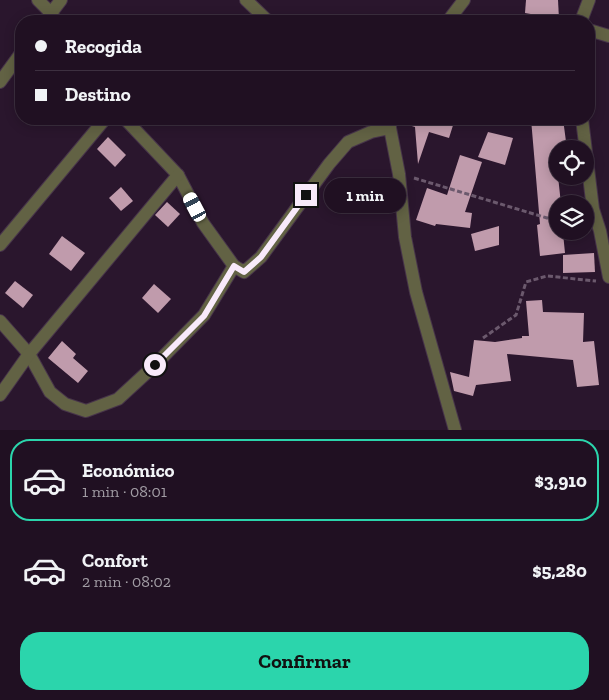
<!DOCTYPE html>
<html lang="es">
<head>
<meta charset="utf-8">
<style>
	body { margin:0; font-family:"Zilla Slab",serif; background:#2d1e2f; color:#f1f3f6; height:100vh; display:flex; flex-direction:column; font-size:19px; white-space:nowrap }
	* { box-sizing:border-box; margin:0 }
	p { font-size:16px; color:#a29da5 }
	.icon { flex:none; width:28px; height:28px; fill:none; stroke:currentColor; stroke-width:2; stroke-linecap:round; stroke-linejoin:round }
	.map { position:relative; height:430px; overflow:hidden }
	.panel { display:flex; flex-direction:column; background:#201022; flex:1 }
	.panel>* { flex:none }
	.guide { position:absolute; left:15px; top:15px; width:580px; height:110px; border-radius:20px; box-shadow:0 2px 12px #0003,0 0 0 1px #3d3040; display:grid; align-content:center; height:110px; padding:0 20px; background:#201022 }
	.tools { position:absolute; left:549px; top:140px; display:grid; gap:10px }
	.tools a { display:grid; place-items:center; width:45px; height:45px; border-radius:50%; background:#201022; box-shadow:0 2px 12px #0003,0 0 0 1px #3d3040; font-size:25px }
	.end { position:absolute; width:22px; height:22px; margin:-11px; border:6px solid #f8eafa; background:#111; box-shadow:0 0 0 2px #111 }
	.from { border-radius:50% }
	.bubble { position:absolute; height:35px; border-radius:18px; background:#201022; box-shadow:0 2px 12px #0003,0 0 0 1px #3d3040; font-size:16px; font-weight:700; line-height:35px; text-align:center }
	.car { position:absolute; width:15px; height:30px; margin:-15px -8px; border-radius:6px; box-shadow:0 0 4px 1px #0007; background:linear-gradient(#fff 24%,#345 0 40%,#fff 0 76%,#345 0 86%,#fff 0) }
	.guide b { display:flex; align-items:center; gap:18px; height:48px; font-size:19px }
	.guide b+b { border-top:1px solid #3d3040 }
	.guide i { width:12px; height:12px; background:#f1f3f6 }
	ul { padding:9px 0 0; list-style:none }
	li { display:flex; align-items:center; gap:15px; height:82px; margin:0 10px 8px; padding:0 10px; border:2px solid transparent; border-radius:20px }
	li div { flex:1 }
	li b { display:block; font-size:19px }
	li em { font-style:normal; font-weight:700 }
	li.current { border-color:#2bd5ac }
	li>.icon { width:45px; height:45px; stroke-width:1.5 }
	.button { display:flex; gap:10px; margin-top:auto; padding:10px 20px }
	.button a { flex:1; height:58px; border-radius:20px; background:#2bd5ac; color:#111; font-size:20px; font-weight:700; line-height:58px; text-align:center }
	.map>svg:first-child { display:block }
</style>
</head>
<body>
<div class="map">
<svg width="609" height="430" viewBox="0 0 609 430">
	<rect width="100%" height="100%" fill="#2a162d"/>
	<g fill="#c09bac">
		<path d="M526,0H558L559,19L525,13Z"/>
		<path d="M399,119H455L449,138L429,132L418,164L415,127L399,122Z"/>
		<path d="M531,119H563L567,149H557L558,176L561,204H558V234L563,233L565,253L540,256L537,225L540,224Z"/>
		<path d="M488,132L513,138L505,165L478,157Z"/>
		<path d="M108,137L126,155L115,167L97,149Z"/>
		<path d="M460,155L482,162L465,212L472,213L470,228L436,224L435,226L416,220L427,188L447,195Z"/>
		<path d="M121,187L133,201L121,211L109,198Z"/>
		<path d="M167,202L180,214L168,227L155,215Z"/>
		<path d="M499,226V245L475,251L471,234Z"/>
		<path d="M62,236L85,253L71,271L49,254Z"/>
		<path d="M594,253L595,272L563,273V255Z"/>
		<path d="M15,281L33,295L23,308L5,293Z"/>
		<path d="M154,284L171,299L158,313L142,298Z"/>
		<path d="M542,300L543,312L584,313L583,342L594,341L599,385L577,387L573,360L507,354L511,381L476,385L473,396L454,391L450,372L469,377L474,340L495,342L522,338V336H529L526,301Z"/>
		<path d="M62,341L76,354L73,358L88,371L78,383L48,358Z"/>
	</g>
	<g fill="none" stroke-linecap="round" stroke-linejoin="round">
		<defs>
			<g id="minor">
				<path d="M38,0L51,13L56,21"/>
				<path d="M246,0L268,21"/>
				<path d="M45,21L61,0"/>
				<path d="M448,21L464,0"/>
				<path d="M581,21L589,0"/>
				<path d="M589,30L609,36"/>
				<path d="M0,82L21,53"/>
				<path d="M125,119L178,175L203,223L234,266L244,272L261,257L329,164L348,142L371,132L390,128"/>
				<path d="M390,119V128L399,174L405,237L416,292L455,430"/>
				<path d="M582,119L593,209L600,231L609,277"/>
				<path d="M0,245L105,119"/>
				<path d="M0,321L29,354L50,392L65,404L86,411L118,399L155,365L204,315L234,266"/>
				<path d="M0,395L29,354L178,175"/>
			</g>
		</defs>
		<use href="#minor" stroke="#47344a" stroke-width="14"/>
		<g stroke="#6b596d" stroke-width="3" stroke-dasharray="5 2.5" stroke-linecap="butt">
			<path d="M414,178L547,218L558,216"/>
			<path d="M483,338L516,315L526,282L547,276L596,281"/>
		</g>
		<use href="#minor" stroke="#626244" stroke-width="12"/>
	</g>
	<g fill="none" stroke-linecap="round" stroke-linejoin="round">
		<path stroke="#f8eafa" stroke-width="6" d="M155,365L204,316L234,266L244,272L261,257L306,195"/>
	</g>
</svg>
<div class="tools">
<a><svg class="icon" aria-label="locate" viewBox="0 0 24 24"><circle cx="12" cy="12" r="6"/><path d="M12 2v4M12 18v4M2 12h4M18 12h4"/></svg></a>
<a><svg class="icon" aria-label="layers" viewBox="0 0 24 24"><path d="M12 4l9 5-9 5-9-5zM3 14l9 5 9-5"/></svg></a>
</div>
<i class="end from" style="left:155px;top:365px"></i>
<i class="end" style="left:306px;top:195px"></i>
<div class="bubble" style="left:324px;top:178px;width:82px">1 min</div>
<i class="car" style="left:195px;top:207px;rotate:332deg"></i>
<div class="guide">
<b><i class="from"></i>Recogida</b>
<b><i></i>Destino</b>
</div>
</div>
<section class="panel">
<ul>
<li class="current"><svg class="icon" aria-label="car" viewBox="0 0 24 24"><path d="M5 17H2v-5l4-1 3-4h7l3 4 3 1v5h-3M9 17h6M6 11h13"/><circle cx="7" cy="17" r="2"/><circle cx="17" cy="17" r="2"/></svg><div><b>Económico</b><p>1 min · 08:01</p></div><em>$3,910</em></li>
<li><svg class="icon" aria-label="car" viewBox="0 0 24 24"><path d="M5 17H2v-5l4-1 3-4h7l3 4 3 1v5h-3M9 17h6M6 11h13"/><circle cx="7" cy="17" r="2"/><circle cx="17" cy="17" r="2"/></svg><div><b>Confort</b><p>2 min · 08:02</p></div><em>$5,280</em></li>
</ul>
<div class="button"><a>Confirmar</a></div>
</section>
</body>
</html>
